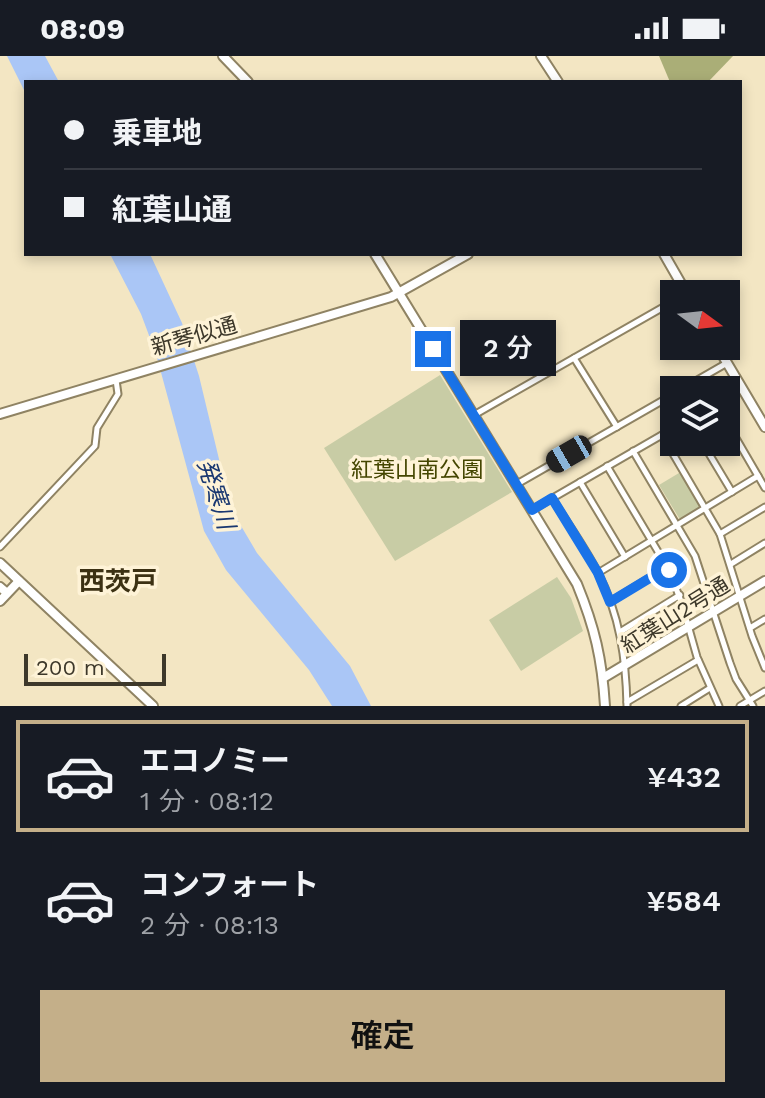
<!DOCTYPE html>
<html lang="ja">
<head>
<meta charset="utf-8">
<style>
	body { margin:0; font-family:"Work Sans","Noto Sans JP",sans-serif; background:#242831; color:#f1f3f6; height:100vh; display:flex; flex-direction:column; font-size:30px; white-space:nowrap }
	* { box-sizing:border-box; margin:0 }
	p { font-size:26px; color:#9ea1a6 }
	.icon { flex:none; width:44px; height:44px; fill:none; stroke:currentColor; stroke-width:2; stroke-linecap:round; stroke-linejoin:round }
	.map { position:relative; height:650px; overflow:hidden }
	.panel { display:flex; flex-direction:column; background:#171b24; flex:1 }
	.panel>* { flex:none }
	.guide { position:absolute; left:24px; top:24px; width:718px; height:176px; border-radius:0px; box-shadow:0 4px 12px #0003; display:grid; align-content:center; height:176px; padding:0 40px; background:#171b24 }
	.needle { width:52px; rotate:105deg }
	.buttons { position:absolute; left:660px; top:224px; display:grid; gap:16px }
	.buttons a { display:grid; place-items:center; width:80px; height:80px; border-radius:0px; background:#171b24; box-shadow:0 4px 12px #0003; font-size:40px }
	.scale { position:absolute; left:24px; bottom:20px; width:142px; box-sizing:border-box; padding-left:8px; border:4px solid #3d382a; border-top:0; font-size:22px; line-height:28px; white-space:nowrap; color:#3d382a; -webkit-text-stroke:6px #fef3d7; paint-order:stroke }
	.end { position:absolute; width:36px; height:36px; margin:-18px; border:10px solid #1a73e8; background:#fff; box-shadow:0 0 0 4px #fff }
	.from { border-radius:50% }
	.bubble { position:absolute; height:56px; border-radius:0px; background:#171b24; box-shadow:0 4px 12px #0003; font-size:26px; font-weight:600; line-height:56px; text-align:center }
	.car { position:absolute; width:24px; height:48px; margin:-24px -12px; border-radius:10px; box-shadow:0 0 6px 2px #0007; background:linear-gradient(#222 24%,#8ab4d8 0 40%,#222 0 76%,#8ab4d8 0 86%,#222 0) }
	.guide b { display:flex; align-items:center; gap:28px; height:76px; font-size:30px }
	.guide b+b { border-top:2px solid #363941 }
	.guide i { width:20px; height:20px; background:#f1f3f6 }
	ul { padding:14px 0 0; list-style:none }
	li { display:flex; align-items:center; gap:24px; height:112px; margin:0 16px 12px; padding:0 24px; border:4px solid transparent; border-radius:0px }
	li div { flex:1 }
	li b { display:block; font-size:30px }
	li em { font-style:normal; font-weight:600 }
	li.current { border-color:#c4af89 }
	li>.icon { width:72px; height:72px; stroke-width:1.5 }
	.button { display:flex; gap:16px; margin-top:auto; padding:16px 40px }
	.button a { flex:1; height:92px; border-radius:0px; background:#c4af89; color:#111; font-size:32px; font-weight:600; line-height:92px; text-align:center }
	.status { display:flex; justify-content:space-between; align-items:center; height:56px; padding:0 40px; background:#171b24; direction:ltr }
	.status svg { height:22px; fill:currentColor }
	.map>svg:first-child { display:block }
</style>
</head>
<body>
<div class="status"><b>08:09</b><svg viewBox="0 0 49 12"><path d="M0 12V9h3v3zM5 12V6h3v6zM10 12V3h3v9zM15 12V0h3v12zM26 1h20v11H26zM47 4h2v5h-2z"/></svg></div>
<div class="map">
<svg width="765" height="650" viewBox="0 0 765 650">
	<rect width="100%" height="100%" fill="#f3e6c3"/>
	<g fill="#c8cca5">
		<path d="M440,319L512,436L395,505L324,392Z"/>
		<path d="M679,417L687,422L699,449V452L683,462H679L659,429Z"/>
		<path d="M557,521L571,542L583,575L521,615L489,564Z"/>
	</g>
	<path fill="#aaae77" d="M659,0H733L708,26H670Z"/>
	<g fill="#aac6f6">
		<path d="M7,0H45L59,26H26V38Z"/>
		<path d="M110,198H150L182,267L199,320L231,453L257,497L350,610L371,650H332L309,614L226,514L204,475L156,298L141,258Z"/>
	</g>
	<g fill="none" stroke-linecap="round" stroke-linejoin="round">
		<defs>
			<g id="street">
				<path d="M574,302L617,371"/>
				<path d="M680,334L727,307"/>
				<path d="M726,341L741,333"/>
				<path d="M474,359L674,245"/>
				<path d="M726,365L765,432"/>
				<path d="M662,379L720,478L752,580L765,612"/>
				<path d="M702,386L732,436"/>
				<path d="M633,395L695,500L730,607L736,623L753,650"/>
				<path d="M607,410L669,514L682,548L697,601L719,650"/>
				<path d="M580,426L625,501"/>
				<path d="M517,428L674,338"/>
				<path d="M552,442C567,467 585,491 598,517C620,559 626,604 627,650"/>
				<path d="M532,454L674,372"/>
				<path d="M720,478L765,451"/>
				<path d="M0,491L95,390L97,372L118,338L116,324"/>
				<path d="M731,508L765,487"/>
				<path d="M598,517L758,420"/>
				<path d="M610,546L667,511"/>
				<path d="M750,572L765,563"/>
				<path d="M620,576L680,539"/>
				<path d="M627,646L698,604"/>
				<path d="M681,650L710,632"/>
				<path d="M740,650L765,635"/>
			</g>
			<g id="secondary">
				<path d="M223,0L248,26"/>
				<path d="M541,0L558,26"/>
				<path d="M375,198L577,528C595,572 602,603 605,650"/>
				<path d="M664,198L687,238"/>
				<path d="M717,290L765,371"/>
				<path d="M0,358L391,241L468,198"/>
				<path d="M0,545L19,525"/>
				<path d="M603,622L765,525"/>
			</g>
			<g id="primary">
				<path d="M0,507L153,650"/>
				<path d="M0,531L7,537"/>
			</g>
		</defs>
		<use href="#street" stroke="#8f8363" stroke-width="9"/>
		<use href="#secondary" stroke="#8f8363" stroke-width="12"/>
		<use href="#primary" stroke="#8f8363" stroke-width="12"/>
		<use href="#street" stroke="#fff" stroke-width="5"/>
		<use href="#secondary" stroke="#fff" stroke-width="8"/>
		<use href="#primary" stroke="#fff" stroke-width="8"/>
	</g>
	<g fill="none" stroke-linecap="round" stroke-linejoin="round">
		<path stroke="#1a73e8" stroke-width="10" d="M433,293L532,454L552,442L598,517L610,546L668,511L669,514"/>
	</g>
	<g text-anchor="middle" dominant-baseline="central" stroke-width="7" stroke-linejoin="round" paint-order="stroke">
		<g font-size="22" fill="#3d382a" stroke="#fef3d7">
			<text transform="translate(194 280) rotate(-16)">新琴似通</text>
			<text transform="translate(675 559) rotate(-32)">紅葉山2号通</text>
		</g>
		<g font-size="22" fill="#444601" stroke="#fef3d7">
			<text x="417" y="413">紅葉山南公園</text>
		</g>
		<g font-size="24" font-style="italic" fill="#1a3871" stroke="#fef3d7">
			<text transform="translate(216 438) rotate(72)">発寒川</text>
		</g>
		<g font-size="26" font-weight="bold" fill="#3c3113" stroke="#fef3d7">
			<text x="118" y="525">西茨戸</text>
		</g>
	</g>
</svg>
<div class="buttons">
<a><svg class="needle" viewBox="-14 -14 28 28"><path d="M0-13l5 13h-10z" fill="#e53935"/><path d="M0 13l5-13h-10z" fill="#9ea1a6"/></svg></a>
<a><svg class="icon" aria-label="layers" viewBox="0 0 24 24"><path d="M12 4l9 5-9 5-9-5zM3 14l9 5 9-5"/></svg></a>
</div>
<div class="scale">200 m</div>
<i class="end from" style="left:669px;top:514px"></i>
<i class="end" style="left:433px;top:293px"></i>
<div class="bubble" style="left:460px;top:264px;width:96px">2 分</div>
<i class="car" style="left:569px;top:398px;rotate:240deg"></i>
<div class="guide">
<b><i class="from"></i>乗車地</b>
<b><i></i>紅葉山通</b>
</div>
</div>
<section class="panel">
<ul>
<li class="current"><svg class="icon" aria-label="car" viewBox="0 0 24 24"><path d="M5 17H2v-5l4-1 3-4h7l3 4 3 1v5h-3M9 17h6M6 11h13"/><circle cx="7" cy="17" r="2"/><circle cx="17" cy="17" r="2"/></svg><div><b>エコノミー</b><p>1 分 · 08:12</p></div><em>¥432</em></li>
<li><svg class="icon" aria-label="car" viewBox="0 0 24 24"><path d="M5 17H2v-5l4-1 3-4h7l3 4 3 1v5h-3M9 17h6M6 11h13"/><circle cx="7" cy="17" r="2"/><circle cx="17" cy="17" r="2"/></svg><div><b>コンフォート</b><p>2 分 · 08:13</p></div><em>¥584</em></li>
</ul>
<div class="button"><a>確定</a></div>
</section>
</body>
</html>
